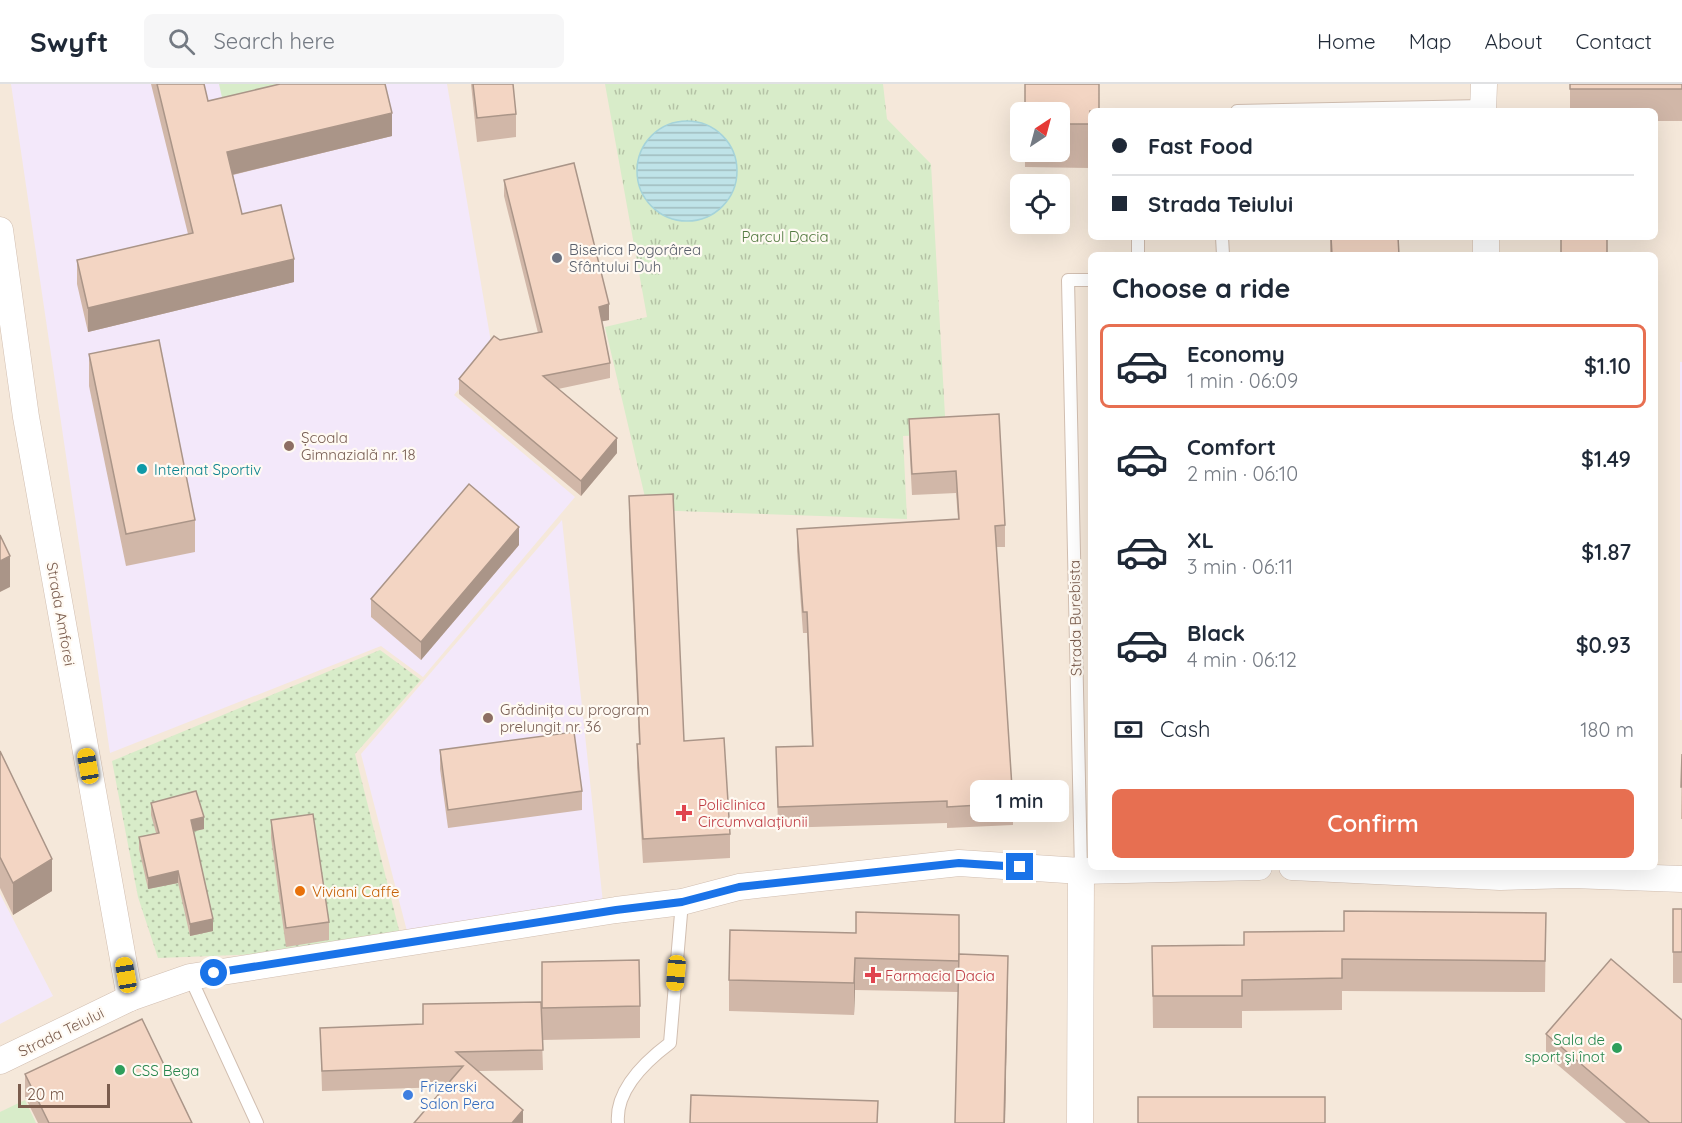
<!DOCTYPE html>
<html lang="en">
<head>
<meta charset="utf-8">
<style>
	body { margin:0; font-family:Quicksand,sans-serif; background:#f6f6f7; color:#1f2937; height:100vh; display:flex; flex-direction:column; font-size:22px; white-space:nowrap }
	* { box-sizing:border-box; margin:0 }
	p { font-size:20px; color:#747a83 }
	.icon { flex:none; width:33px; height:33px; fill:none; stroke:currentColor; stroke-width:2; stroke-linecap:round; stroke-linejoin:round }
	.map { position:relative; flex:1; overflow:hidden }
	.panel { position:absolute; left:1088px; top:168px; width:570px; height:618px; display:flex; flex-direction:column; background:#fff; border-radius:9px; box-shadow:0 6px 24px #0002 }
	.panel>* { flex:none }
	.banner { position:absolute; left:1088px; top:24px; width:570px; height:132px; border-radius:9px; box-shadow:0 6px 24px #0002; display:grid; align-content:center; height:132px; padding:0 24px; background:#fff }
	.needle { width:39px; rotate:36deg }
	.fabs { position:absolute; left:1010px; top:18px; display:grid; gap:12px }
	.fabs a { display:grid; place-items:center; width:60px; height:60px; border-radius:9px; background:#fff; box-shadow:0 6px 24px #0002; font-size:30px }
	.scale { position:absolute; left:18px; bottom:15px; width:92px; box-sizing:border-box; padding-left:6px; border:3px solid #7a5c4d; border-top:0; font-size:16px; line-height:21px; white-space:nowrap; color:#7a5c4d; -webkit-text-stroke:4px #fffaf3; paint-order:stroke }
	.end { position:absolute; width:27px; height:27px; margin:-14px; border:8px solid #1a73e8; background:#fff; box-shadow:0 0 0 3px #fff }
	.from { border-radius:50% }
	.bubble { position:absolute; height:42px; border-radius:9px; background:#fff; box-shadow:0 6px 24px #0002; font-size:20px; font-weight:600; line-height:42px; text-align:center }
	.car { position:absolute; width:18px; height:36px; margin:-18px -9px; border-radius:8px; box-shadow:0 0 4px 2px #0007; background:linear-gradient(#f5c518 24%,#345 0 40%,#f5c518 0 76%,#345 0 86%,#f5c518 0) }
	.banner b { display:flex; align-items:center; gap:21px; height:57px; font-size:22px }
	.banner b+b { border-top:2px solid #e0e1e3 }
	.banner i { width:15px; height:15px; background:#1f2937 }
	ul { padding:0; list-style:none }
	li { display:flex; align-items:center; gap:18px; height:84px; margin:0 12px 9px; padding:0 12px; border:3px solid transparent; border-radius:9px }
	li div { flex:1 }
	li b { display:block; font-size:22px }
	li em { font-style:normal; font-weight:600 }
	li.active { border-color:#e76f51 }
	li>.icon { width:54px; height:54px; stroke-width:1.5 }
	h2 { padding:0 24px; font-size:27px; line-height:72px }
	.pay { display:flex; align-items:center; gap:15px; height:66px; padding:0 24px; font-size:22px }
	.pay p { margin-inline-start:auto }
	.button { display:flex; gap:12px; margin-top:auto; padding:12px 24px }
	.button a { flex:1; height:69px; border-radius:9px; background:#e76f51; color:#fff; font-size:24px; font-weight:600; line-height:69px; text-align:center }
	header { display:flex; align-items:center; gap:36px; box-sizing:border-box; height:84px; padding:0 30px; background:#fff; border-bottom:2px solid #e0e1e3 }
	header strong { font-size:28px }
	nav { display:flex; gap:33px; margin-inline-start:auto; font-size:21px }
	.search { width:420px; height:54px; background:#f6f6f7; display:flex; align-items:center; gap:15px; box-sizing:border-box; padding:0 21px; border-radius:9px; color:#747a83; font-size:22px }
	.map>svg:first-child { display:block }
</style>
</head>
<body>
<header>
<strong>Swyft</strong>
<div class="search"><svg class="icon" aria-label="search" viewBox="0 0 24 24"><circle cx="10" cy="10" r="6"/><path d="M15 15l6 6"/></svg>Search here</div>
<nav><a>Home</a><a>Map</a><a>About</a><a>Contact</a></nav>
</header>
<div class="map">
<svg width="1682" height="1039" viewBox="0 0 1682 1039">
	<defs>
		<pattern id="grass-dots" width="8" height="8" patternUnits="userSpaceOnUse" patternTransform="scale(1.5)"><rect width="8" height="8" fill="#d8ecc9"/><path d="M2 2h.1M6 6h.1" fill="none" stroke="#b4c2a5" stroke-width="1.8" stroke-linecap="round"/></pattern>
		<pattern id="park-tufts" width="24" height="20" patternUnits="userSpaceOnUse" patternTransform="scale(1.5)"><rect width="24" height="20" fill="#d8ecc9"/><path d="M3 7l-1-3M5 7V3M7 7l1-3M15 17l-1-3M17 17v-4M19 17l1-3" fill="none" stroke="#b4c2a5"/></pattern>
		<pattern id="water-rules" width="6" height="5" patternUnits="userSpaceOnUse" patternTransform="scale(1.5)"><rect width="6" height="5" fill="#bfe3e8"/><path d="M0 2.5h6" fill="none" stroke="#a0bbbe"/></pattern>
	</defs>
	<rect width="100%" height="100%" fill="#fdf6ec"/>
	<path fill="#f5e8da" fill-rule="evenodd" d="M0,0H1682V1039H0ZM1090,27H1654V153H1090ZM1020,28H1059V68H1020ZM1020,100H1059V140H1020ZM1090,171H1654V783H1090Z"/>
	<g fill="#f3e8fa">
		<path d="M11,0H447L492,264L454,311L575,413L423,593L381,562L110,669Z"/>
		<rect x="1680" y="278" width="2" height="358"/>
		<path d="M562,436L603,819L408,851L361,670Z"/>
		<path d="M0,810L53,912L0,940Z"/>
	</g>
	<path fill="url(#grass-dots)" d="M380,566L421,596L355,670L400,850L262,870L158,874L138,813L112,677Z"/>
	<path fill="url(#park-tufts)" d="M605,0H883L887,35L931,80L946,350L903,352L907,435L648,426L605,243L647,233Z"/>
	<g fill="#d8ecc9">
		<path d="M219,0H296L223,18Z"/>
		<path d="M25,1016L36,1039H0V1028Z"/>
	</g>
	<circle fill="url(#water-rules)" stroke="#a5d3da" stroke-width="1.5" cx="687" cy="87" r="50"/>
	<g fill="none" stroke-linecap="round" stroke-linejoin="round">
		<defs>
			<g id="lane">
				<path d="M1237,27L1483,22"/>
				<path d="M1138,153V171"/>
				<path d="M1222,153L1223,171"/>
				<path d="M1081,787L1068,196H1090"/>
				<path d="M190,893L257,1039"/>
				<path d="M618,1039C615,1006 646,977 670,959L682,818"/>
			</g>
			<g id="street">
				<path d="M1483,27L1484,0"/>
				<path d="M0,146L26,333L130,914"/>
				<path d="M1486,153V171"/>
				<path d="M1292,783L1500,793L1572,791L1682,795"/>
				<path d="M0,977L130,914L190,893L616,826L682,818L739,803L959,779L1081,787L1259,783"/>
				<path d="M1080,1039L1081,787"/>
			</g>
		</defs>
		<use href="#lane" stroke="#d1beb0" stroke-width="14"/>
		<use href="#street" stroke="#d1beb0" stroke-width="27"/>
		<use href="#lane" stroke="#fff" stroke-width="12"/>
		<use href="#street" stroke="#fff" stroke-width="26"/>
	</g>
	<g fill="#d1b7a8">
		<path d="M151,0H204L208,17L392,52L233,91L242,130L294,198L88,248L77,200V176L188,150Z"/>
		<path d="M471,0H513L516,30V53L477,58Z"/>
		<path d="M1570,0H1682V37H1654V27H1570Z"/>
		<path d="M1090,27V84L1025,83V68H1059V28Z"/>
		<path d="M504,96L609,236L602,237L610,279V294L558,305L617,369L581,412L459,310V295L500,256L538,249L504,112Z"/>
		<path d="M1330,153H1398L1399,171H1330Z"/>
		<path d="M89,270L195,436V468L126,482L89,302Z"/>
		<path d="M909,335L1005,441V463H996L1013,719V741L947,744V739L778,744L776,663L812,662L807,549H803L797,467V445L958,435L956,409L912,411L909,356Z"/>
		<path d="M629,412L684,657L730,750V774L643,779L637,683V660H639L629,435Z"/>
		<path d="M519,461L421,576L371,533V515Z"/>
		<path d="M440,666L582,707V726L448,744L440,685Z"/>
		<path d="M0,667L52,807L13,831L0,804Z"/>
		<path d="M1682,670V735H1681Z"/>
		<path d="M151,719L204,745L194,747L213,847L190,852L178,799L148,805L139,765V753L156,749L151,731Z"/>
		<path d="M271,736L329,838V856L286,863L271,754Z"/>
		<rect x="1673" y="825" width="9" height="74"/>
		<path d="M1546,829L1545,908L1342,907V926L1242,927V944H1153L1152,862L1244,861L1344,847Z"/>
		<path d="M959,831V870L1008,903L1005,1039H955L958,908L855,906L854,931L729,927V896L856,849Z"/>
		<path d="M542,878L640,922V954L542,956L543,986L478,987L523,1039L445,1003L322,1007L320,944L542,947Z"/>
		<path d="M1546,950L1682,1039H1626L1546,971Z"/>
		<path d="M25,990L192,1039H38L25,1013Z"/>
	</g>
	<g fill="#aa9588">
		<path d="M392,29V52L227,92V68Z"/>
		<path d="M294,175V198L88,248V224Z"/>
		<path d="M609,220V236L599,238V223Z"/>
		<path d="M617,354V369L581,412V397Z"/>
		<path d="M519,443V461L421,576V558Z"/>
		<path d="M10,472V503L0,508V477Z"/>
		<path d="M204,733V745L191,748V736Z"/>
		<path d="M52,775V807L13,831V799Z"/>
		<path d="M178,787V799L148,805V794Z"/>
		<path d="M213,835V847L190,852V840Z"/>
		<path d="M1008,872L1005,1039H1004Z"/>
		<path d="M855,874V906L854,931V899Z"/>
		<path d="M523,1026V1039H512Z"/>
	</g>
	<g fill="#f3d5c3" stroke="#aa9588" stroke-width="1.5">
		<path d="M157,0H204L208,17L280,0H385L392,29L227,68L242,130L281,121L294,175L88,224L77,176L193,149Z"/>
		<path d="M473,0H513L516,30L477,34Z"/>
		<path d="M1025,0H1099V27H1090V40H1059V28H1025Z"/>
		<rect x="1570" y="0" width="112" height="5"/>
		<path d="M574,79L609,220L599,223L610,279L543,292L617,354L581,397L459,295L494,252L500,256L542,248L504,96Z"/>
		<path d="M1331,153H1398L1399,171H1332Z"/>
		<rect x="1561" y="153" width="46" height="18"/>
		<path d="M159,256L195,436L126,450L89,270Z"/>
		<path d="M999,330L1005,441L995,442L1013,719L947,723V717L778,723L776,663L813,662L807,528H803L797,445L959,435L956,387L912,390L909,335Z"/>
		<path d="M469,400L519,443L421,558L371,515Z"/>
		<path d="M673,410L684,657L724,654L730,750L643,755L637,660H640L629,412Z"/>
		<path d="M0,451L10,472L0,477Z"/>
		<path d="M574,648L582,707L448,726L440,666Z"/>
		<path d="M0,667L52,775L13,799L0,773Z"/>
		<path d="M1682,670V703H1681Z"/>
		<path d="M196,707L204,733L191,736L213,835L190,840L178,787L148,794L139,753L159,749L151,719Z"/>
		<path d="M313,730L329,838L286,844L271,736Z"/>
		<rect x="1673" y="825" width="9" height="43"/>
		<path d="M1344,827L1546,829L1545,877L1342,875V894L1242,896V912H1153L1152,862L1244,861V848L1344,847Z"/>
		<path d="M856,828L959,831V877L855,874L854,899L729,896L730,846L856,849Z"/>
		<path d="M959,870L1008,872L1004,1039H955Z"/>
		<path d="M1611,875L1682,936V1039H1650L1546,950Z"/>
		<path d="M639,876L640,922L542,924V878Z"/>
		<path d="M541,918L543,966L456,968L523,1026L512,1039H414L463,982L322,987L320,944L423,940V920Z"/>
		<path d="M142,935L192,1039H49L25,990Z"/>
		<path d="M691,1011L878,1017L877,1039H690Z"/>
		<rect x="1138" y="1013" width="187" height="26"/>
	</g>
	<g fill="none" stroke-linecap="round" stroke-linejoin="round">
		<path stroke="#1a73e8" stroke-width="8" d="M214,889L616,826L682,818L739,803L959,779L1020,783"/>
	</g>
	<circle fill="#6b7280" stroke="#fffaf3" stroke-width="2" cx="557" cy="174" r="6"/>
	<g fill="#8d6e63" stroke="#fffaf3" stroke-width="2">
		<circle cx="289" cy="362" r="6"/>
		<circle cx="488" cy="634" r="6"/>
	</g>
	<circle fill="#0f9aa8" stroke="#fffaf3" stroke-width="2" cx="142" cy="385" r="6"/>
	<g fill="#e0444e" stroke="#fffaf3" stroke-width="2">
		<path d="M681 720h6v6h6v6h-6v6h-6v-6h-6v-6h6z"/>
		<path d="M870 882h6v6h6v6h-6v6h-6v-6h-6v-6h6z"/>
	</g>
	<circle fill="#e8710a" stroke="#fffaf3" stroke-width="2" cx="300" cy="807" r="6"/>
	<g fill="#2e9e5b" stroke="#fffaf3" stroke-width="2">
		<circle cx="1617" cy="964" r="6"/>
		<circle cx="120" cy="986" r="6"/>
	</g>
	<circle fill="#3f7fe0" stroke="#fffaf3" stroke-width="2" cx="408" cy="1011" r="6"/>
	<g text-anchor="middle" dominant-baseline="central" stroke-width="4.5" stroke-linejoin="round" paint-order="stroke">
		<g font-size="15" fill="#537a41" stroke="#fffaf3">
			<text x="785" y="152">Parcul Dacia</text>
		</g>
		<g font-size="15" fill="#5b616d" stroke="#fffaf3" text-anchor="start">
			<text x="569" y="165">Biserica Pogorârea<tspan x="569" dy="17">Sfântului Duh</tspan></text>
		</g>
		<g font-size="15" fill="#785e54" stroke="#fffaf3" text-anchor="start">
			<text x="301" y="353">Școala<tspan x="301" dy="17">Gimnazială nr. 18</tspan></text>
			<text x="500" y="625">Grădinița cu program<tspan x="500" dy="17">prelungit nr. 36</tspan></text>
		</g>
		<g font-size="15" fill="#0d838f" stroke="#fffaf3" text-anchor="start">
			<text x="154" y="385">Internat Sportiv</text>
		</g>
		<g font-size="15" fill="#7a5c4d" stroke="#fffaf3">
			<text transform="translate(61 530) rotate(80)">Strada Amforei</text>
			<text transform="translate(1075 534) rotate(-91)">Strada Burebista</text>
			<text transform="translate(61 948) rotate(-26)">Strada Teiului</text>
		</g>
		<g font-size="15" fill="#be3a42" stroke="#fffaf3" text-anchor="start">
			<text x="698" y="720">Policlinica<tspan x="698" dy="17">Circumvalațiunii</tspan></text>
			<text x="885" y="891">Farmacia Dacia</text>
		</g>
		<g font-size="15" fill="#c56008" stroke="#fffaf3" text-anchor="start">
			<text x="312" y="807">Viviani Caffe</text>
		</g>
		<g font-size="15" fill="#27864d" stroke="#fffaf3" text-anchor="end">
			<text x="1605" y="955">Sala de<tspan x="1605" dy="17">sport și înot</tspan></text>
			<text x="132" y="986" text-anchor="start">CSS Bega</text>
		</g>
		<g font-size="15" fill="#366cbe" stroke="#fffaf3" text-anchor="start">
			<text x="420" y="1002">Frizerski<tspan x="420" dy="17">Salon Pera</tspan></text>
		</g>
	</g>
</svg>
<div class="fabs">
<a><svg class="needle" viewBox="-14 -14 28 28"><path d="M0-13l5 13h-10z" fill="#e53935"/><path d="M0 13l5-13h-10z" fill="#747a83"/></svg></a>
<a><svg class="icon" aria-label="locate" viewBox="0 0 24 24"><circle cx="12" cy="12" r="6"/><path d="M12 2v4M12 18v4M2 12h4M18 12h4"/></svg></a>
</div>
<div class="scale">20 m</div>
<i class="end from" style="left:214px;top:889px"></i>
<i class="end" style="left:1020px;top:783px"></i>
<div class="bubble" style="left:970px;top:696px;width:99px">1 min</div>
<i class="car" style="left:88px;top:682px;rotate:350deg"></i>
<i class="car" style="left:676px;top:889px;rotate:185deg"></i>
<i class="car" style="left:126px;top:891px;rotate:350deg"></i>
<div class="banner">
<b><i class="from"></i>Fast Food</b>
<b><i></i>Strada Teiului</b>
</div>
<section class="panel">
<h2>Choose a ride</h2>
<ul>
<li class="active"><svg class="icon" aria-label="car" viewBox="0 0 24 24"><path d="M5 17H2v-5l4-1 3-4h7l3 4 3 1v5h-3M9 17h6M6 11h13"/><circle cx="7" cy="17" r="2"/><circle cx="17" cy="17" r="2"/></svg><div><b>Economy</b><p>1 min · 06:09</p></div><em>$1.10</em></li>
<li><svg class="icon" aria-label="car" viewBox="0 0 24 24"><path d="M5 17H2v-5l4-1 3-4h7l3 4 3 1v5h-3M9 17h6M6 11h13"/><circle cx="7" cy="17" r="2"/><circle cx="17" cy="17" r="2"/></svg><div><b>Comfort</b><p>2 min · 06:10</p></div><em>$1.49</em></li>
<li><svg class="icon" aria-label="car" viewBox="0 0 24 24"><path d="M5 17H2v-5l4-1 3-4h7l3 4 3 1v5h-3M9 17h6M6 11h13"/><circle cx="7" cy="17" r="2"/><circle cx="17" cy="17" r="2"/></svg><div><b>XL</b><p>3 min · 06:11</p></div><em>$1.87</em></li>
<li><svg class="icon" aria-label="car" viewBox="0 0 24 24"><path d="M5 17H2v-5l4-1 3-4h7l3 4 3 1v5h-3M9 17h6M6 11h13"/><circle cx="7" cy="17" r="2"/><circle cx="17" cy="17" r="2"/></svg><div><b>Black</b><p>4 min · 06:12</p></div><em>$0.93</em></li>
</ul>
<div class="pay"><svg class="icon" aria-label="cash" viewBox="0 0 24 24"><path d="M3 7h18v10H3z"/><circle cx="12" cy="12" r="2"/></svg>Cash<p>180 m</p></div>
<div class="button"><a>Confirm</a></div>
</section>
</div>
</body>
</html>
